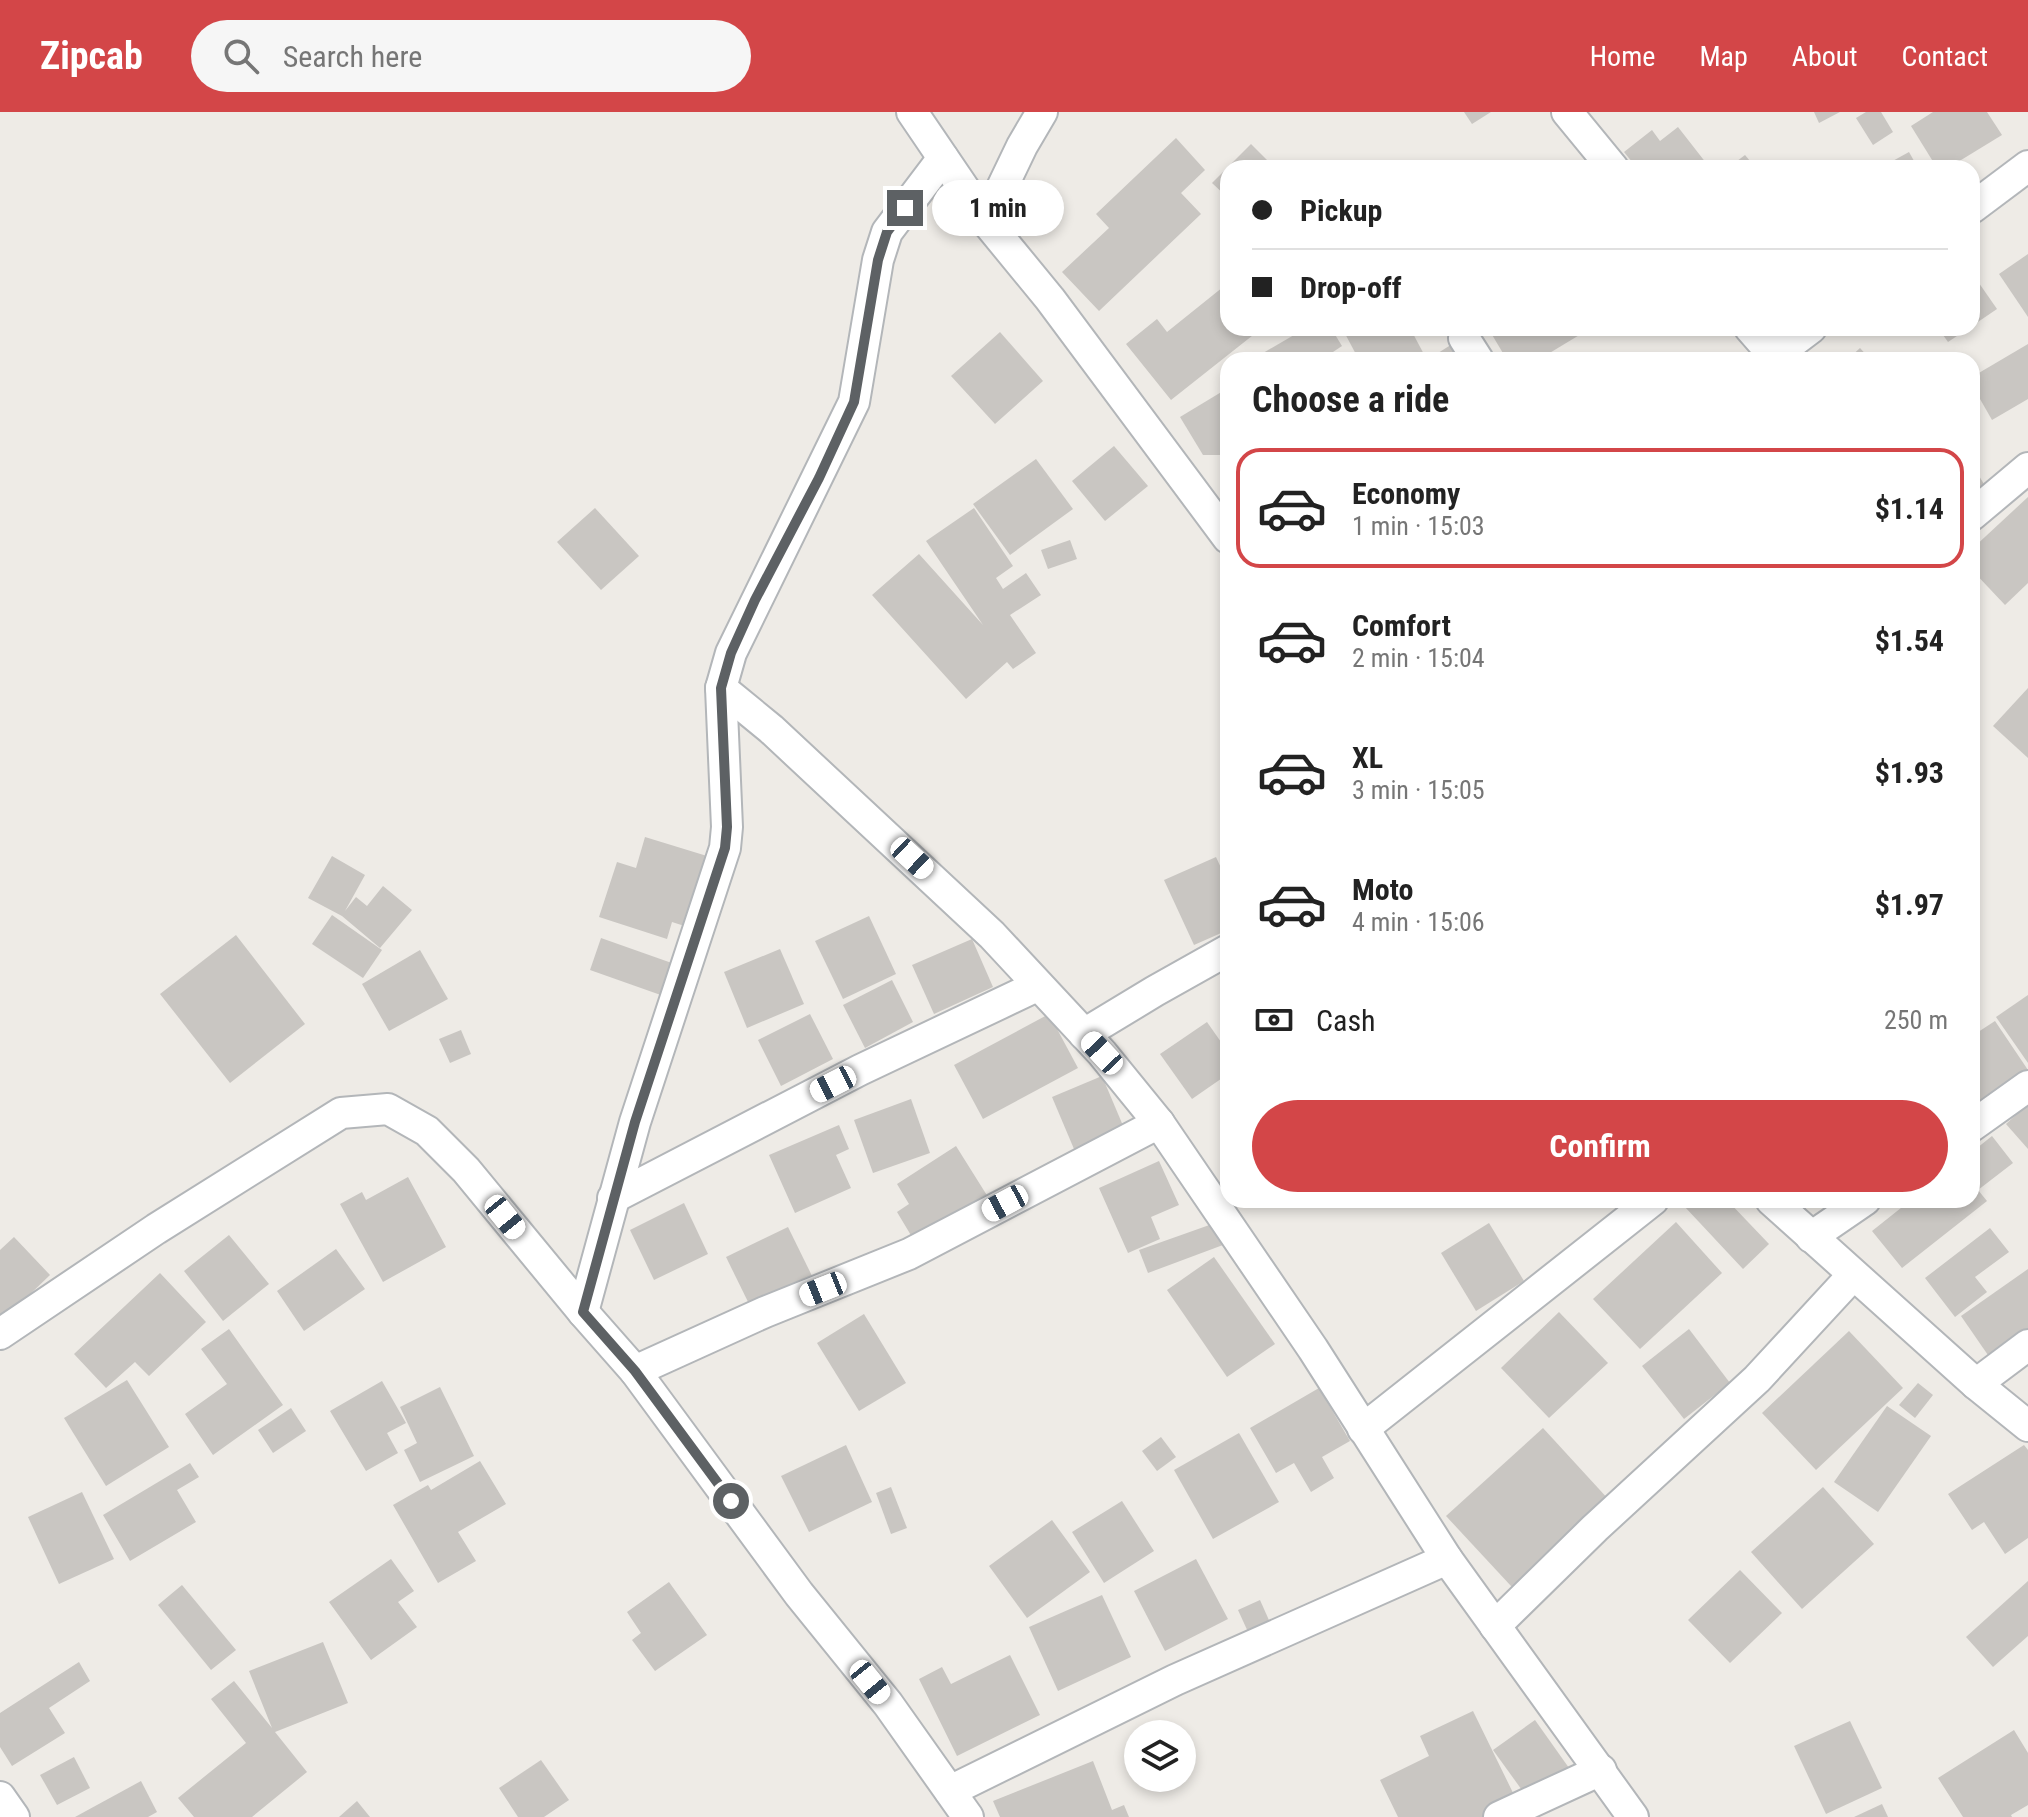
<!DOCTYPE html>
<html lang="en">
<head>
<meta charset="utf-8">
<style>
	body { margin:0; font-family:"Roboto Condensed",sans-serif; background:#f6f6f6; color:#222; height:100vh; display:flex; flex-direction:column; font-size:30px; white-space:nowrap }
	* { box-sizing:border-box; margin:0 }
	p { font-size:26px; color:#767676 }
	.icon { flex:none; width:44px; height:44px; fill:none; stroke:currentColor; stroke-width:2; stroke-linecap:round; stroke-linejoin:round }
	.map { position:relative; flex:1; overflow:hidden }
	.panel { position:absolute; left:1220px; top:240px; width:760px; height:856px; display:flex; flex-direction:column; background:#fff; border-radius:24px; box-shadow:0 4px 12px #0003 }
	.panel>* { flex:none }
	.guide { position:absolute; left:1220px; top:48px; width:760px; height:176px; border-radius:24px; box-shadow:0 4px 12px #0003; display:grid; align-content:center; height:176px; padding:0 32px; background:#fff }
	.controls { position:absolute; left:1124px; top:1608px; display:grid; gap:16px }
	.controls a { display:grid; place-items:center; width:72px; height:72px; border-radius:50%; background:#fff; box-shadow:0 4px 12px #0003; font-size:40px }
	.end { position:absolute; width:36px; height:36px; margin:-18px; border:10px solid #5d6164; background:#fff; box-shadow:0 0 0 4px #fff }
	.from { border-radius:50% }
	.bubble { position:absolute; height:56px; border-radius:28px; background:#fff; box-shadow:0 4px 12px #0003; font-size:26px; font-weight:700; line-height:56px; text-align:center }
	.car { position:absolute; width:24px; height:48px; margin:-24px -12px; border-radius:10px; box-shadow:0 0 6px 2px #0007; background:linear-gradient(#fff 24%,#345 0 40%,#fff 0 76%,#345 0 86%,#fff 0) }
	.guide b { display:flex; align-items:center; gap:28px; height:76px; font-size:30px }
	.guide b+b { border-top:2px solid #e0e0e0 }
	.guide i { width:20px; height:20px; background:#222 }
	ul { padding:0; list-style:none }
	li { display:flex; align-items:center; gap:24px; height:120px; margin:0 16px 12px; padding:0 16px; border:4px solid transparent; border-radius:24px }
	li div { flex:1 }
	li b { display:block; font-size:30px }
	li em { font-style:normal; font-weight:700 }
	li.active { border-color:#d34648 }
	li>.icon { width:72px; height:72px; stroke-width:1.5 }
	h2 { padding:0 32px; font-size:36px; line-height:96px }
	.pay { display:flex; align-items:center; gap:20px; height:88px; padding:0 32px; font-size:30px }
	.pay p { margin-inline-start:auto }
	.primary-button { display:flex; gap:16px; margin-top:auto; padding:16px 32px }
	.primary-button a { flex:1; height:92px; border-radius:48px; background:#d34648; color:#fff; font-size:32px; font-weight:700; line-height:92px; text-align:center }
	header { display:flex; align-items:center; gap:48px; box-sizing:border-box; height:112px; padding:0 40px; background:#d34648; color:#fff }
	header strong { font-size:38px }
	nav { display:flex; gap:44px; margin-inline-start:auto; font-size:28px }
	.search { width:560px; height:72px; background:#f6f6f6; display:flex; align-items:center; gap:20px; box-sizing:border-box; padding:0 28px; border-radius:44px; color:#767676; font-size:30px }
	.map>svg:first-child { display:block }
</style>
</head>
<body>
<header>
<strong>Zipcab</strong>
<div class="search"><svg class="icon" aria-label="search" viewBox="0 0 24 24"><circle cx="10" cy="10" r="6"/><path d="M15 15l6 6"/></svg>Search here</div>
<nav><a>Home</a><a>Map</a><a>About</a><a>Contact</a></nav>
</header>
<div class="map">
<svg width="2028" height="1705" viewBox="0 0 2028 1705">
	<rect width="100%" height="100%" fill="#eeebe6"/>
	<g fill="#c9c6c2">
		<path d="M1464,0H1491L1472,12Z"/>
		<path d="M1814,0H1840L1819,11Z"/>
		<path d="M1866,0H1881L1893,20L1873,33L1856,6Z"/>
		<path d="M1933,0H1987L2002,23L1948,56H1937L1911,14Z"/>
		<path d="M1678,15L1710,56H1637L1624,40L1652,18L1660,29Z"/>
		<path d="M1176,26L1205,58L1181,81L1201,102L1099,199L1062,160L1109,116L1096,102Z"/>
		<path d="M1251,32L1273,54L1271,56H1228V86L1212,71Z"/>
		<path d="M1909,40L1918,56H1880Z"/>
		<path d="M1745,43L1756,56H1728Z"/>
		<path d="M2028,142V205L1999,162Z"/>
		<path d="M1972,161L1997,197L1972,214Z"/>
		<path d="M1228,171V216H1262L1171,288L1126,232L1157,207L1167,220Z"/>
		<path d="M1306,216H1331L1342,234L1321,248H1251Z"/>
		<path d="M1342,216H1410L1427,248H1359Z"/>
		<path d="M1488,216H1591L1538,248H1507Z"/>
		<path d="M1690,216H1711L1693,223Z"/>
		<path d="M1938,216H1969L1948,230Z"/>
		<path d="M1000,220L1043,269L995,312L951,264Z"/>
		<path d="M1457,229L1469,248H1427Z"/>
		<path d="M2028,232V287L1992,308L1972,273V265Z"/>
		<path d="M1860,236L1871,248H1847Z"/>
		<path d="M1228,276V343H1203L1180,305Z"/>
		<path d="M1114,334L1148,374L1105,409L1072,369Z"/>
		<path d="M1036,347L1073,397L1010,443L973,392Z"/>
		<path d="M1972,352L1994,389L1972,402Z"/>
		<path d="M2028,385V471L2005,493L1972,458V437Z"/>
		<path d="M595,396L639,444L601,478L557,430Z"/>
		<path d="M974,396L1013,454L996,466L1003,477L1026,461L1041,483L1010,503L1036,541L1013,557L1007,550L966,587L872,483L919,442L983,513L926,429Z"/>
		<path d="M1070,428L1077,447L1048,457L1041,438Z"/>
		<path d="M2028,576V646L1993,614Z"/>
		<path d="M645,725L720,748L697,818L672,810L667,827L599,805L617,750L636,756Z"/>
		<path d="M332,744L365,763L345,799L356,785L367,794L383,774L412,798L380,836L342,804L308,786Z"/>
		<path d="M1216,745L1228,771V818L1194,833L1164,768Z"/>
		<path d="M332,803L382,838L363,866L312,832Z"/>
		<path d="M869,804L896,862L843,887L815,829Z"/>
		<path d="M236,823L305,912L230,971L160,882Z"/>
		<path d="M601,826L683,855L672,887L590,858Z"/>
		<path d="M972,827L993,875L934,902L912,853Z"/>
		<path d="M780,837L804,892L747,916L724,860Z"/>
		<path d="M420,838L448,887L389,919L362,872Z"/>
		<path d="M892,868L913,910L865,936L843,893Z"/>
		<path d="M2028,883V951L1996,905Z"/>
		<path d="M810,902L833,947L781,974L758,928Z"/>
		<path d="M1049,902L1078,956L983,1007L954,953Z"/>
		<path d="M1995,909L2028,958V969L1972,1008V924Z"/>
		<path d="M1207,910L1228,940V962L1192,987L1160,942Z"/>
		<path d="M461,918L471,942L450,951L439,927Z"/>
		<path d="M1102,964L1124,1016L1074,1037L1052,985Z"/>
		<path d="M911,987L930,1041L873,1061L854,1008Z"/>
		<path d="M2028,992V1037L2006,1012Z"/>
		<path d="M839,1013L849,1037L836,1043L851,1076L795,1101L769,1043Z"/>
		<path d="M1992,1024L2013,1051L1978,1078L1987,1089L1902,1156L1872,1119L1911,1088H1972V1040Z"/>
		<path d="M956,1034L988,1085L915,1130L897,1100L909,1092L897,1072Z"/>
		<path d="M1159,1049L1179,1093L1151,1105L1160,1127L1128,1141L1099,1076Z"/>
		<path d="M408,1065L446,1135L383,1170L340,1092L362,1080L366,1088Z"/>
		<path d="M1690,1088H1727L1769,1132L1743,1157L1684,1094Z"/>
		<path d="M684,1091L708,1142L654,1168L630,1118Z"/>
		<path d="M1676,1110L1722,1161L1640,1237L1593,1187Z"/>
		<path d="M1215,1111L1223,1133L1148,1161L1139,1138Z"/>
		<path d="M1489,1111L1524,1169L1476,1199L1441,1141Z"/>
		<path d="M788,1115L815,1170L753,1200L726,1145Z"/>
		<path d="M1990,1116L2009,1140L1975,1165L1987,1180L1955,1205L1925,1166Z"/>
		<path d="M229,1123L269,1172L223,1209L184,1159Z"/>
		<path d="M14,1125L50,1163L0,1211V1138Z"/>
		<path d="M336,1137L365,1177L304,1219L277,1179Z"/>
		<path d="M1214,1145L1275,1232L1227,1265L1167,1178Z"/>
		<path d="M2028,1157V1220L1990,1246L1961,1204Z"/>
		<path d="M160,1161L206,1210L149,1264L135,1250L106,1276L74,1242Z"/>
		<path d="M1559,1200L1608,1251L1549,1306L1501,1256Z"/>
		<path d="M864,1202L906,1271L859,1299L817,1231Z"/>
		<path d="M229,1217L283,1293L213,1343L185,1302L227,1272L201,1237Z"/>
		<path d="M1689,1217L1730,1271L1684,1307L1642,1254Z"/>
		<path d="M1849,1219L1903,1276L1816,1358L1762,1301Z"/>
		<path d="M127,1268L169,1335L106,1374L64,1306Z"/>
		<path d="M382,1269L406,1311L387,1321L398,1341L366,1359L330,1299Z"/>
		<path d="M1918,1271L1933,1283L1915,1306L1899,1293Z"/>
		<path d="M440,1275L474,1344L420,1370L404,1338L417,1331L400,1295Z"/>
		<path d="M1319,1276L1350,1329L1322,1345L1334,1366L1311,1380L1294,1351L1276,1361L1250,1316Z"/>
		<path d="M1887,1294L1931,1324L1878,1400L1834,1370Z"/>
		<path d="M291,1296L306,1319L273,1341L258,1318Z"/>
		<path d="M1543,1316L1621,1401L1524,1488L1446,1404Z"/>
		<path d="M1239,1321L1279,1390L1213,1427L1174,1358Z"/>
		<path d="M1161,1325L1176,1345L1157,1359L1142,1339Z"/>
		<path d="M846,1333L872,1390L809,1420L781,1364Z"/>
		<path d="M2024,1333L2028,1338V1426L2005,1442L1984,1410L1972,1418L1948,1382Z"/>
		<path d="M480,1349L506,1392L458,1420L476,1449L438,1471L393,1393L428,1373L431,1378Z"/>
		<path d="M190,1351L199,1365L177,1378L196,1410L130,1449L103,1403Z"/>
		<path d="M891,1375L907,1416L891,1422L876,1381Z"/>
		<path d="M1823,1375L1874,1432L1802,1497L1751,1440Z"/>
		<path d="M82,1380L114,1447L59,1472L28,1405Z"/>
		<path d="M1122,1389L1154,1439L1104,1471L1072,1420Z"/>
		<path d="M1052,1408L1090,1460L1027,1506L989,1454Z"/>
		<path d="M391,1447L414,1479L398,1490L417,1515L371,1548L329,1490Z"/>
		<path d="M1196,1447L1228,1507L1165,1539L1134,1479Z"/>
		<path d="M1740,1458L1782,1501L1730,1551L1688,1508Z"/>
		<path d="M2028,1469V1524L1993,1555L1966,1525Z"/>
		<path d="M669,1470L707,1523L655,1559L632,1528L641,1521L627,1500Z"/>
		<path d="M182,1473L236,1538L211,1558L158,1493Z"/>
		<path d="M1102,1483L1131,1545L1058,1579L1029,1515Z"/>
		<path d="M1260,1488L1276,1524L1254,1533L1238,1498Z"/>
		<path d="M323,1530L348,1591L275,1620L307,1660L252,1705H194L178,1686L246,1631L211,1587L234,1569L272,1616L249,1559Z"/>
		<path d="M1010,1543L1040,1603L957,1644L919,1567L942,1555L951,1572Z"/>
		<path d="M79,1550L90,1569L49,1596L65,1621L12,1654L0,1635V1601Z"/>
		<path d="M1473,1599L1517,1689L1483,1705H1398L1380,1668L1429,1644L1420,1624Z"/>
		<path d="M1535,1608L1574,1663L1532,1692L1493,1638Z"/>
		<path d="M1850,1609L1882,1676L1826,1702L1794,1634Z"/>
		<path d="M2014,1618L2028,1641V1693L2011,1703L2012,1705H1963L1938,1666Z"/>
		<path d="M74,1645L90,1676L57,1693L40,1663Z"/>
		<path d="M541,1648L569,1688L544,1705H518L499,1676Z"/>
		<path d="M1093,1649L1112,1698L1124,1693L1129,1705H1000L993,1689Z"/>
		<path d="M141,1669L157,1700L148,1705H75Z"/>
		<path d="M357,1689L370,1705H339Z"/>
		<path d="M1882,1692L1888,1705H1854Z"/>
	</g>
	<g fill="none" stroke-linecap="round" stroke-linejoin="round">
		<defs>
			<g id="minor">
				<path d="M912,0L986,109L1050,187L1228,426"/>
				<path d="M1567,0L1613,56"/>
				<path d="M1972,96L2028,54"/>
				<path d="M986,109L1022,34L1042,0"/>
				<path d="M1750,216L1778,248"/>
				<path d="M1464,226L1478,248"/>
				<path d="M1774,244L1811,216"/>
				<path d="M1972,403L2028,356"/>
				<path d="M721,576L771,617L992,823L1102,941L1159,1011L1313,1237L1447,1447L1633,1705"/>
				<path d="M1084,922L1155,879L1228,838"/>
				<path d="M1972,1014L2028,974"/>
				<path d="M613,1086L860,958L1037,874"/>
				<path d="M1771,1088L1976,1272L2028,1314"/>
				<path d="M1811,1125L1865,1088"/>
				<path d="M583,1200L635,1010L725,736L727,715L721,576L731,541L854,290L878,148L887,120L943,46"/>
				<path d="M0,1222L156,1117L341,1001L388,997L427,1019L466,1058L583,1200L635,1259L799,1482L888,1592L968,1705"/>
				<path d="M635,1259L765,1200L909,1142L1159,1011"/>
				<path d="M1976,1272L2028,1233"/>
				<path d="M1363,1317L1653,1088"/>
				<path d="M1495,1514L1595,1416L1757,1267L1853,1163"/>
				<path d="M950,1679L1175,1568L1447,1447"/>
				<path d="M0,1685L14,1705"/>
				<path d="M1499,1705L1601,1658"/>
			</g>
		</defs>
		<use href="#minor" stroke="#b3b6b9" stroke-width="34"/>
		<use href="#minor" stroke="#fff" stroke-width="30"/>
	</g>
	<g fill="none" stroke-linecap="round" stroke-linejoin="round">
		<path stroke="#5d6164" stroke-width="10" d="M731,1389L635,1259L583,1200L635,1010L725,736L727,715L721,576L731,541L755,488L819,366L854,290L878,148L887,120L905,96"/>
	</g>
</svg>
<div class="controls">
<a><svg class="icon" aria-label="layers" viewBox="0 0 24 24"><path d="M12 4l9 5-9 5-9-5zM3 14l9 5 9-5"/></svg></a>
</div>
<i class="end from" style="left:731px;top:1389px"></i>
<i class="end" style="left:905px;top:96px"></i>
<div class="bubble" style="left:932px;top:68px;width:132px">1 min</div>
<i class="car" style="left:912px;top:746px;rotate:133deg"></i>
<i class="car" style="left:1102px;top:941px;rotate:317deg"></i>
<i class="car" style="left:833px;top:972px;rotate:243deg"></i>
<i class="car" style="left:1005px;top:1091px;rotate:242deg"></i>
<i class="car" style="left:505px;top:1105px;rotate:141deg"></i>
<i class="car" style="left:823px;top:1177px;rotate:248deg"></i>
<i class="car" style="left:870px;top:1570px;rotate:141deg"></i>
<div class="guide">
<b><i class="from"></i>Pickup</b>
<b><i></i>Drop-off</b>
</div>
<section class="panel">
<h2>Choose a ride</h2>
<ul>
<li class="active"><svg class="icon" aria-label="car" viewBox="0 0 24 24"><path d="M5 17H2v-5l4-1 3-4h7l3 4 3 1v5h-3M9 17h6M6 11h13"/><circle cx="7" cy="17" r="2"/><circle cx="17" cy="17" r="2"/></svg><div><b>Economy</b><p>1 min · 15:03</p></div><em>$1.14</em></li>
<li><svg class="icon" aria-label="car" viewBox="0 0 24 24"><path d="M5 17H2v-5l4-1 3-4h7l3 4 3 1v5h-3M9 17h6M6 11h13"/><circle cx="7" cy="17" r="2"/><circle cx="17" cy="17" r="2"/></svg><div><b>Comfort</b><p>2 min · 15:04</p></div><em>$1.54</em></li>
<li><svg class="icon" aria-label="car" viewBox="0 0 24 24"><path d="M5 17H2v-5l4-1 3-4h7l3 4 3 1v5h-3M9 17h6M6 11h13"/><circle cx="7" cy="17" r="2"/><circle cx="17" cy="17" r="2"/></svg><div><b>XL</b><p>3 min · 15:05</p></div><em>$1.93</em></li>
<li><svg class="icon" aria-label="car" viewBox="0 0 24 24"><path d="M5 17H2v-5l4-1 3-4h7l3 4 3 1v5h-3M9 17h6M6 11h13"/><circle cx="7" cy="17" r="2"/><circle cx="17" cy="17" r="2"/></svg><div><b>Moto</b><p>4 min · 15:06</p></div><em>$1.97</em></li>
</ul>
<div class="pay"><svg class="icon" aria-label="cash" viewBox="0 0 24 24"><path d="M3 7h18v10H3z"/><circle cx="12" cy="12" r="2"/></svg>Cash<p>250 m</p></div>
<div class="primary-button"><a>Confirm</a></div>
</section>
</div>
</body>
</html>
